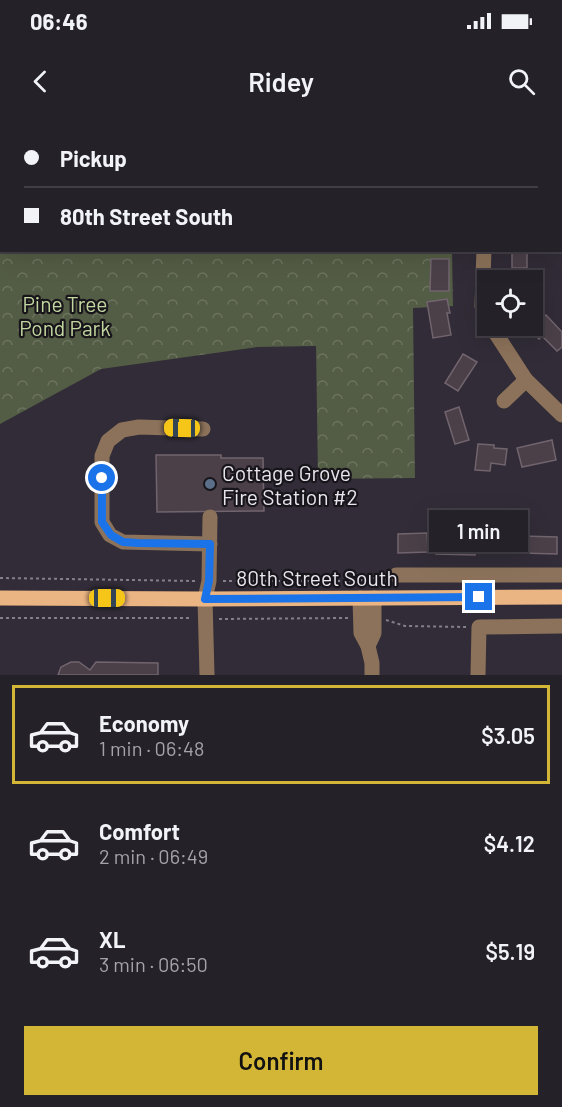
<!DOCTYPE html>
<html lang="en">
<head>
<meta charset="utf-8">
<style>
	body { margin:0; font-family:Barlow,sans-serif; background:#312e35; color:#f1f3f6; height:100vh; display:flex; flex-direction:column; font-size:22px; white-space:nowrap }
	* { box-sizing:border-box; margin:0 }
	p { font-size:20px; color:#a3a3a8 }
	.icon { flex:none; width:33px; height:33px; fill:none; stroke:currentColor; stroke-width:2; stroke-linecap:round; stroke-linejoin:round }
	.map { position:relative; height:555px; overflow:hidden }
	.side { display:flex; flex-direction:column; background:#252129; flex:1 }
	.side>* { flex:none }
	.banner { position:absolute; left:0px; top:0px; width:562px; height:132px; box-shadow:0 6px 24px #0002,0 0 0 2px #423e46; display:grid; align-content:center; height:132px; padding:0 24px; background:#252129 }
	.buttons { position:absolute; left:477px; top:150px; display:grid; gap:12px }
	.buttons a { display:grid; place-items:center; width:66px; height:66px; border-radius:0px; background:#252129; box-shadow:0 6px 24px #0002,0 0 0 2px #423e46; font-size:30px }
	.end { position:absolute; width:27px; height:27px; margin:-14px; border:8px solid #1a73e8; background:#fff; box-shadow:0 0 0 3px #fff }
	.from { border-radius:50% }
	.bubble { position:absolute; height:42px; border-radius:0px; background:#252129; box-shadow:0 6px 24px #0002,0 0 0 2px #423e46; font-size:20px; font-weight:600; line-height:42px; text-align:center }
	.car { position:absolute; width:18px; height:36px; margin:-18px -9px; border-radius:8px; box-shadow:0 0 4px 2px #0007; background:linear-gradient(#f5c518 24%,#345 0 40%,#f5c518 0 76%,#345 0 86%,#f5c518 0) }
	.banner b { display:flex; align-items:center; gap:21px; height:57px; font-size:22px }
	.banner b+b { border-top:2px solid #423e46 }
	.banner i { width:15px; height:15px; background:#f1f3f6 }
	ul { padding:10px 0 0; list-style:none }
	li { display:flex; align-items:center; gap:18px; height:99px; margin:0 12px 9px; padding:0 12px; border:3px solid transparent; border-radius:0px }
	li div { flex:1 }
	li b { display:block; font-size:22px }
	li em { font-style:normal; font-weight:600 }
	li.active { border-color:#d3b635 }
	li>.icon { width:54px; height:54px; stroke-width:1.5 }
	.primary-button { display:flex; gap:12px; margin-top:auto; padding:12px 24px }
	.primary-button a { flex:1; height:69px; border-radius:0px; background:#d3b635; color:#111; font-size:24px; font-weight:600; line-height:69px; text-align:center }
	.status { display:flex; justify-content:space-between; align-items:center; height:42px; padding:0 30px; background:#252129; direction:ltr }
	.status svg { height:16px; fill:currentColor }
	header { display:flex; justify-content:space-between; align-items:center; height:78px; padding:0 24px; background:#252129; font-size:27px; font-weight:600 }
	.map>svg:first-child { display:block }
</style>
</head>
<body>
<div class="status"><b>06:46</b><svg viewBox="0 0 49 12"><path d="M0 12V9h3v3zM5 12V6h3v6zM10 12V3h3v9zM15 12V0h3v12zM26 1h20v11H26zM47 4h2v5h-2z"/></svg></div>
<header><svg class="icon" aria-label="back" viewBox="0 0 24 24"><path d="M15 5l-7 7 7 7"/></svg>Ridey<svg class="icon" aria-label="search" viewBox="0 0 24 24"><circle cx="10" cy="10" r="6"/><path d="M15 15l6 6"/></svg></header>
<div class="map">
<svg width="562" height="555" viewBox="0 0 562 555">
	<defs>
		<pattern id="forest-crowns" width="20" height="18" patternUnits="userSpaceOnUse" patternTransform="scale(1.5)"><rect width="20" height="18" fill="#535c44"/><path d="M2 6a3 3 0 1 1 6 0M12 15a3 3 0 1 1 6 0" fill="none" stroke="#6c735f"/></pattern>
	</defs>
	<rect width="100%" height="100%" fill="#312c37"/>
	<path fill="url(#forest-crowns)" d="M0,0L161,1L2,2V130L452,131L453,186L413,188L415,358L318,359L316,226L257,227L101,249L0,304Z"/>
	<g fill="#4b4048" stroke="#71646e" stroke-width="1.5">
		<rect x="512" y="130" width="15" height="18"/>
		<path d="M431,139H449V171H430Z"/>
		<path d="M535,157L544,191L532,194V160H523Z"/>
		<path d="M447,179L450,193H447L451,215L433,218L427,182Z"/>
		<path d="M546,195L562,212V227L557,231L542,216L539,219L530,210Z"/>
		<path d="M463,234L477,242L458,271L445,263Z"/>
		<path d="M459,287L469,320L455,324L445,292Z"/>
		<path d="M552,320L556,340L522,347L517,328Z"/>
		<path d="M478,324L494,325V328L507,329L505,345L491,343L490,351L475,350Z"/>
		<path d="M156,335H221V338H263L264,391L157,392Z"/>
		<path d="M496,411H511V432L484,433L483,416H497Z"/>
		<path d="M427,413L428,432L398,433V414Z"/>
		<path d="M522,416L557,417V434L522,433Z"/>
		<path d="M436,418L475,419V435L436,434Z"/>
		<path d="M71,542H79L90,550L96,542L158,543V555H58L61,547Z"/>
	</g>
	<g fill="none" stroke-linecap="round" stroke-linejoin="round">
		<g stroke="#848089" stroke-width="2" stroke-dasharray="3 3" stroke-linecap="butt">
			<path d="M0,458L196,461"/>
			<path d="M223,461H357L385,456"/>
			<path d="M0,498H192"/>
			<path d="M219,499L348,498"/>
			<path d="M386,500L405,506L467,507"/>
		</g>
		<g stroke="#8c725a" stroke-width="15">
			<path d="M265,0V2"/>
			<path d="M486,0V2"/>
			<path d="M102,2L128,0"/>
			<path d="M0,14H2"/>
			<path d="M484,130L482,186L488,201"/>
			<path d="M491,206L526,260L562,295"/>
			<path d="M504,281L526,260"/>
			<path d="M203,309L139,307L122,310L108,321L102,336V402L110,415L123,422L210,424"/>
			<path d="M396,455H562"/>
			<path d="M360,478L361,513L368,526L372,543V555"/>
			<path d="M368,526L374,513V478"/>
			<path d="M207,555L205,479L209,461L210,397"/>
			<path d="M478,555L479,507L562,506"/>
		</g>
		<path stroke="#ebb483" stroke-width="15" d="M0,478L205,479L562,477"/>
	</g>
	<g fill="none" stroke-linecap="round" stroke-linejoin="round">
		<path stroke="#1a73e8" stroke-width="8" d="M102,358V402L111,415L123,422L138,423L210,424L209,461L205,479L479,477"/>
	</g>
	<circle fill="#5c6f8a" stroke="#18151b" stroke-width="2" cx="210" cy="364" r="6"/>
	<g text-anchor="middle" dominant-baseline="central" stroke-width="4.5" stroke-linejoin="round" paint-order="stroke">
		<g font-size="21" fill="#c2d7a0" stroke="#18151b">
			<text x="65" y="183">Pine Tree<tspan x="65" dy="24">Pond Park</tspan></text>
		</g>
		<g font-size="21" fill="#e9e6ee" stroke="#18151b" text-anchor="start">
			<text x="222" y="352">Cottage Grove<tspan x="222" dy="24">Fire Station #2</tspan></text>
		</g>
		<g font-size="21" fill="#e9e6ee" stroke="#18151b">
			<text x="317" y="457">80th Street South</text>
		</g>
	</g>
</svg>
<div class="buttons">
<a><svg class="icon" aria-label="locate" viewBox="0 0 24 24"><circle cx="12" cy="12" r="6"/><path d="M12 2v4M12 18v4M2 12h4M18 12h4"/></svg></a>
</div>
<i class="end from" style="left:102px;top:358px"></i>
<i class="end" style="left:479px;top:477px"></i>
<div class="bubble" style="left:429px;top:390px;width:99px">1 min</div>
<i class="car" style="left:182px;top:308px;rotate:271deg"></i>
<i class="car" style="left:107px;top:478px;rotate:90deg"></i>
<div class="banner">
<b><i class="from"></i>Pickup</b>
<b><i></i>80th Street South</b>
</div>
</div>
<section class="side">
<ul>
<li class="active"><svg class="icon" aria-label="car" viewBox="0 0 24 24"><path d="M5 17H2v-5l4-1 3-4h7l3 4 3 1v5h-3M9 17h6M6 11h13"/><circle cx="7" cy="17" r="2"/><circle cx="17" cy="17" r="2"/></svg><div><b>Economy</b><p>1 min · 06:48</p></div><em>$3.05</em></li>
<li><svg class="icon" aria-label="car" viewBox="0 0 24 24"><path d="M5 17H2v-5l4-1 3-4h7l3 4 3 1v5h-3M9 17h6M6 11h13"/><circle cx="7" cy="17" r="2"/><circle cx="17" cy="17" r="2"/></svg><div><b>Comfort</b><p>2 min · 06:49</p></div><em>$4.12</em></li>
<li><svg class="icon" aria-label="car" viewBox="0 0 24 24"><path d="M5 17H2v-5l4-1 3-4h7l3 4 3 1v5h-3M9 17h6M6 11h13"/><circle cx="7" cy="17" r="2"/><circle cx="17" cy="17" r="2"/></svg><div><b>XL</b><p>3 min · 06:50</p></div><em>$5.19</em></li>
</ul>
<div class="primary-button"><a>Confirm</a></div>
</section>
</body>
</html>
